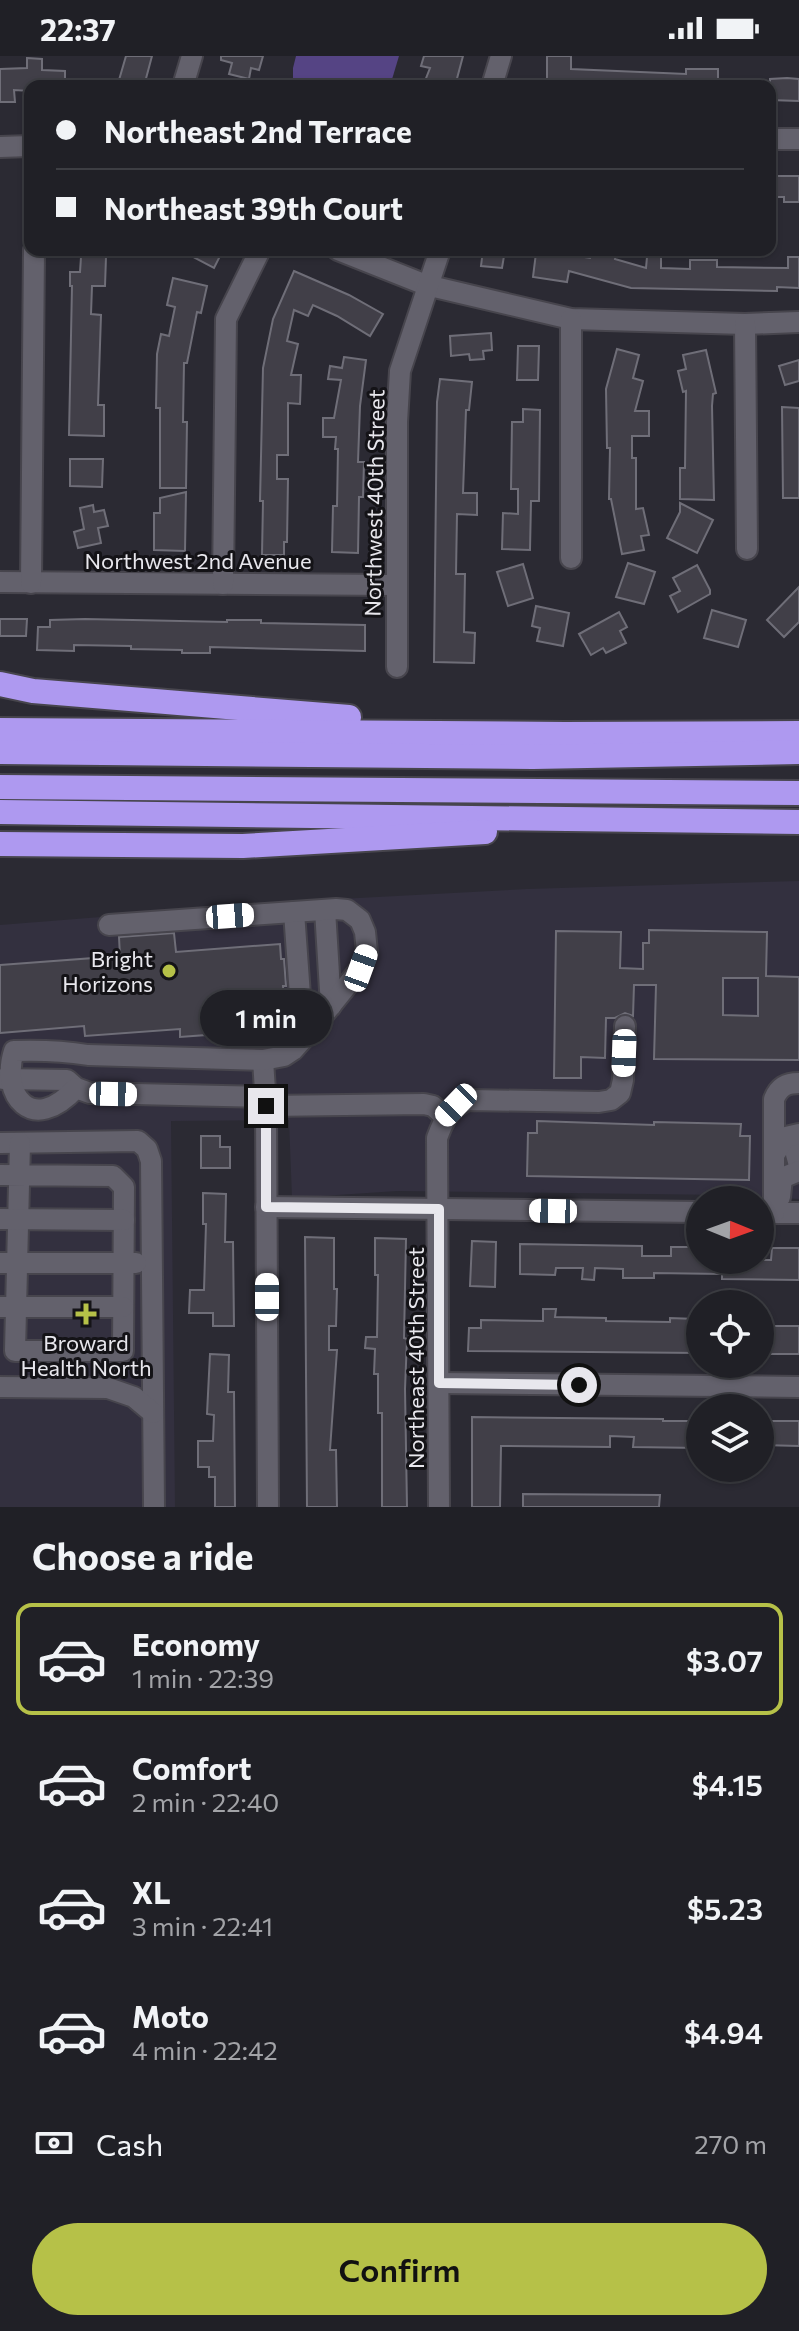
<!DOCTYPE html>
<html lang="en">
<head>
<meta charset="utf-8">
<style>
	body { margin:0; font-family:Commissioner,sans-serif; background:#28282e; color:#f1f3f6; height:100vh; display:flex; flex-direction:column; font-size:30px; white-space:nowrap }
	* { box-sizing:border-box; margin:0 }
	p { font-size:26px; color:#a2a3a7 }
	.icon { flex:none; width:44px; height:44px; fill:none; stroke:currentColor; stroke-width:2; stroke-linecap:round; stroke-linejoin:round }
	.map { position:relative; height:1451px; overflow:hidden }
	.side { display:flex; flex-direction:column; background:#202026; flex:1 }
	.side>* { flex:none }
	.hud { position:absolute; left:24px; top:24px; width:752px; height:176px; border-radius:16px; box-shadow:0 2px 6px #0004,0 0 0 2px #3d3e43; display:grid; align-content:center; height:176px; padding:0 32px; background:#202026 }
	.needle { width:52px; rotate:91deg }
	.buttons { position:absolute; left:686px; top:1130px; display:grid; gap:16px }
	.buttons a { display:grid; place-items:center; width:88px; height:88px; border-radius:50%; background:#202026; box-shadow:0 2px 6px #0004,0 0 0 2px #3d3e43; font-size:40px }
	.end { position:absolute; width:36px; height:36px; margin:-18px; border:10px solid #e8e7ed; background:#111; box-shadow:0 0 0 4px #111 }
	.from { border-radius:50% }
	.bubble { position:absolute; height:56px; border-radius:28px; background:#202026; box-shadow:0 2px 6px #0004,0 0 0 2px #3d3e43; font-size:26px; font-weight:600; line-height:56px; text-align:center }
	.car { position:absolute; width:24px; height:48px; margin:-24px -12px; border-radius:10px; box-shadow:0 0 6px 2px #0007; background:linear-gradient(#fff 24%,#345 0 40%,#fff 0 76%,#345 0 86%,#fff 0) }
	.hud b { display:flex; align-items:center; gap:28px; height:76px; font-size:30px }
	.hud b+b { border-top:2px solid #3d3e43 }
	.hud i { width:20px; height:20px; background:#f1f3f6 }
	ul { padding:0; list-style:none }
	li { display:flex; align-items:center; gap:24px; height:112px; margin:0 16px 12px; padding:0 16px; border:4px solid transparent; border-radius:16px }
	li div { flex:1 }
	li b { display:block; font-size:30px }
	li em { font-style:normal; font-weight:600 }
	li.selected { border-color:#b6c148 }
	li>.icon { width:72px; height:72px; stroke-width:1.5 }
	h2 { padding:0 32px; font-size:36px; line-height:96px }
	.pay { display:flex; align-items:center; gap:20px; height:88px; padding:0 32px; font-size:30px }
	.pay p { margin-inline-start:auto }
	.action { display:flex; gap:16px; margin-top:auto; padding:16px 32px }
	.action a { flex:1; height:92px; border-radius:48px; background:#b6c148; color:#111; font-size:32px; font-weight:600; line-height:92px; text-align:center }
	.status { display:flex; justify-content:space-between; align-items:center; height:56px; padding:0 40px; background:#202026; direction:ltr }
	.status svg { height:22px; fill:currentColor }
	.map>svg:first-child { display:block }
</style>
</head>
<body>
<div class="status"><b>22:37</b><svg viewBox="0 0 49 12"><path d="M0 12V9h3v3zM5 12V6h3v6zM10 12V3h3v9zM15 12V0h3v12zM26 1h20v11H26zM47 4h2v5h-2z"/></svg></div>
<div class="map">
<svg width="799" height="1451" viewBox="0 0 799 1451">
	<rect width="100%" height="100%" fill="#2b2a33"/>
	<path fill="#33303f" d="M799,825V1143L726,1139L397,1135L292,1142L289,1064L171,1065L175,1451H0V869L302,845L527,833Z"/>
	<path fill="#554484" d="M296,0H399L390,30H293V12Z"/>
	<g fill="#413f48" stroke="#6f6e78" stroke-width="2" fill-rule="evenodd">
		<path d="M126,0H152L144,30L119,24Z"/>
		<path d="M221,0H263L259,14L251,12L249,23L229,18L232,7L221,4Z"/>
		<path d="M424,0H463L455,30H423L430,12L421,10Z"/>
		<path d="M547,0H571V13L686,18V13H718V30H547Z"/>
		<path d="M27,2L42,3V14L65,15V30H30V35L14,34L15,46H0V13L27,12Z"/>
		<path d="M787,22L799,23V45L770,44V23Z"/>
		<path d="M770,120H799V146H784V141H770Z"/>
		<path d="M180,194H223L214,212Z"/>
		<path d="M483,194H505L502,212L481,210Z"/>
		<path d="M604,194H617L615,203L646,212L647,201H661V212L690,213V204H717V211L788,212V201H799V232L777,231V235L631,232L569,215L567,226L533,221L536,197L546,199V195L590,202L592,196L602,199Z"/>
		<path d="M81,201H106L105,230H92L91,258L101,259L98,349H104V380L69,379L72,230H70V216H80Z"/>
		<path d="M294,215L349,239L383,258L370,280L337,260L313,249L308,260L294,254L287,285L298,288L291,319H301L300,348L288,347V399H277V423H288L287,486H284V499H262L263,445H260L263,312L273,263Z"/>
		<path d="M173,222L207,230L201,257L197,256L187,307H184L183,366H187L186,432H160V352H156L157,298L161,278L169,280L175,251L167,249Z"/>
		<path d="M491,277L492,294L483,295L484,303L470,304L469,298L451,300L450,280Z"/>
		<path d="M518,290H539L538,324H517Z"/>
		<path d="M617,293L639,299L633,322L643,325L635,355H649V380H632V402H636V453L643,452L649,479L641,480L644,494L622,498L611,443H609L610,392H607L606,333Z"/>
		<path d="M706,294L716,337L713,338L712,350L714,444L680,443V412H685L686,335L683,336L678,315L686,313L683,299Z"/>
		<path d="M344,301L366,304L360,350L358,406H364L363,441H359L358,497L332,496L333,450H337L338,393H335L336,381H323V362H334L341,324L328,323L330,310L342,312Z"/>
		<path d="M799,304V325L785,329L779,310Z"/>
		<path d="M440,323L472,326L469,354H466L463,437H477V459L457,458L456,518H465L464,576L475,577L474,607L434,606L437,346Z"/>
		<path d="M782,351L799,352V442H783Z"/>
		<path d="M523,353L540,354L539,445H531L530,494L502,493L503,457L518,458V433H511L512,366H523Z"/>
		<path d="M70,403H103L102,431L70,430Z"/>
		<path d="M186,436L185,495L154,494V457H160V442Z"/>
		<path d="M680,447L713,464L697,497L667,482L680,456Z"/>
		<path d="M93,449L94,456L104,454L108,470L98,472L101,487L78,492L74,476L84,473L80,452Z"/>
		<path d="M628,507L655,516L644,548L616,541Z"/>
		<path d="M523,508L533,542L508,550L497,516Z"/>
		<path d="M697,509L710,534V538L678,556L670,540L680,535L673,522Z"/>
		<path d="M799,531V566L784,581L767,564Z"/>
		<path d="M536,550L569,557L563,590L537,585L540,572L532,570Z"/>
		<path d="M712,554L746,564L738,591L704,582Z"/>
		<path d="M619,556L627,571L620,575L626,587L606,597L603,592L591,599L579,578Z"/>
		<path d="M0,563H27L26,580H0Z"/>
		<path d="M85,563L227,566V564H261V567L365,569V595L210,591V597H182V594L131,593V590L74,589V595L37,594L38,571H50V564Z"/>
		<path d="M649,874L767,876L766,920L799,921V1004L654,1003L656,929H634L633,960L625,957L615,962H606L605,1002L581,1001V1022H554L556,875L621,876L620,912L643,913V887H649ZM723,922H758V960L723,959Z"/>
		<path d="M174,877L176,896L280,888L281,903H284L286,930H283L285,954L204,960L206,979L180,981V973L85,980L84,970L0,977V909L120,900L119,881Z"/>
		<path d="M537,1065L654,1069V1066L741,1068L740,1080H750L749,1124L527,1120L528,1077H537Z"/>
		<path d="M201,1080H220V1091H230V1112H201Z"/>
		<path d="M203,1137L226,1138L225,1186H233L234,1270H213V1257H189L190,1234H204L206,1168H203Z"/>
		<path d="M305,1181L334,1182V1233H337L336,1270H329V1294H337L330,1394H336L337,1451H307Z"/>
		<path d="M375,1182L406,1183L404,1282L407,1283L405,1333L407,1451H382V1357H378V1318H374L375,1293L365,1292L366,1281H377L378,1219H375Z"/>
		<path d="M472,1185L496,1186L495,1231L470,1230Z"/>
		<path d="M520,1188L642,1190V1200H671V1191H700V1204H771L772,1192H799V1224L722,1223V1218L654,1217V1222H623V1213L595,1212L594,1224L582,1223L583,1212H556L555,1219L520,1218Z"/>
		<path d="M543,1253H556L555,1261L606,1262V1265L670,1266V1262L696,1263V1274L700,1275V1297L468,1295L469,1272H481V1264L543,1265Z"/>
		<path d="M772,1270H799V1298H771Z"/>
		<path d="M210,1298L229,1299L228,1336H234L235,1451H215V1421H209V1411H198V1385H213L214,1359L207,1358Z"/>
		<path d="M472,1361L663,1363V1365H700V1392L633,1391L634,1381L610,1380V1391L501,1390L500,1451H472Z"/>
		<path d="M760,1365H799V1390L760,1389Z"/>
		<path d="M523,1438L660,1439L659,1451H523Z"/>
	</g>
	<g fill="none" stroke-linecap="round" stroke-linejoin="round">
		<defs>
			<g id="minor">
				<path d="M183,30L192,0"/>
				<path d="M492,30L501,0"/>
				<path d="M770,83H799"/>
				<path d="M0,91L30,90"/>
				<path d="M338,194L426,229L571,263L745,268L799,266"/>
				<path d="M745,268L747,493"/>
				<path d="M571,502V263"/>
				<path d="M0,526L396,529"/>
				<path d="M31,527L34,194"/>
				<path d="M223,528L226,263L260,194"/>
				<path d="M397,611V366L400,315L440,194"/>
				<path d="M325,854L331,950"/>
				<path d="M294,856L303,981"/>
				<path d="M263,1004L266,1050L268,1451"/>
				<path d="M3,1023L67,1024L76,1032L90,1037L265,1041"/>
				<path d="M76,1032C32,1080 0,1039 14,995C39,994 63,995 88,999L263,1004L284,1000L293,994L316,968L361,912L367,896L365,876L360,864L347,854L336,853L109,869"/>
				<path d="M266,1050L424,1048L433,1050L445,1061"/>
				<path d="M0,1087L138,1085L147,1093L151,1105L154,1451"/>
				<path d="M799,1090L796,1098L799,1109"/>
				<path d="M774,1099L786,1081L799,1078"/>
				<path d="M0,1119L113,1120L124,1131L123,1295H15L20,1087"/>
				<path d="M780,1141L782,1122L799,1115"/>
				<path d="M266,1151L700,1156"/>
				<path d="M760,1157H799"/>
				<path d="M774,1157V1043C779,1031 786,1027 799,1027"/>
				<path d="M0,1163L124,1164"/>
				<path d="M0,1207H136"/>
				<path d="M0,1251H123"/>
				<path d="M439,1327L799,1331"/>
				<path d="M0,1331L108,1332L134,1341L153,1357"/>
				<path d="M439,1451L437,1082C444,1063 449,1052 468,1044L599,1046L611,1044L620,1037L623,1024L625,970"/>
			</g>
			<g id="highway">
				<path d="M0,628L33,635L349,661"/>
				<path d="M0,674L565,678L799,677"/>
				<path d="M0,696L533,701L799,696"/>
				<path d="M0,731L799,737"/>
				<path d="M0,756L799,766"/>
				<path d="M0,788L243,790L485,776"/>
			</g>
		</defs>
		<use href="#minor" stroke="#47454d" stroke-width="24"/>
		<use href="#highway" stroke="#47454d" stroke-width="28"/>
		<use href="#minor" stroke="#63616c" stroke-width="20"/>
		<use href="#highway" stroke="#ae99f0" stroke-width="24"/>
	</g>
	<g fill="none" stroke-linecap="round" stroke-linejoin="round">
		<path stroke="#e8e7ed" stroke-width="10" d="M266,1050V1151L439,1153V1327L579,1329"/>
	</g>
	<g fill="#b6c148" stroke="#141317" stroke-width="3">
		<circle cx="169" cy="915" r="8"/>
		<path d="M82 1246h8v8h8v8h-8v8h-8v-8h-8v-8h8z"/>
	</g>
	<g text-anchor="middle" dominant-baseline="central" stroke-width="6" stroke-linejoin="round" paint-order="stroke">
		<g font-size="22" fill="#e8e7ed" stroke="#141317">
			<text transform="translate(374 447) rotate(-89)">Northwest 40th Street</text>
			<text x="198" y="504">Northwest 2nd Avenue</text>
			<text transform="translate(415 1302) rotate(-90)">Northeast 40th Street</text>
		</g>
		<g font-size="22" fill="#e8e7ed" stroke="#141317" text-anchor="end">
			<text x="153" y="902">Bright<tspan x="153" dy="25">Horizons</tspan></text>
			<text x="86" y="1286" text-anchor="middle">Broward<tspan x="86" dy="25">Health North</tspan></text>
		</g>
	</g>
</svg>
<div class="buttons">
<a><svg class="needle" viewBox="-14 -14 28 28"><path d="M0-13l5 13h-10z" fill="#e53935"/><path d="M0 13l5-13h-10z" fill="#a2a3a7"/></svg></a>
<a><svg class="icon" aria-label="locate" viewBox="0 0 24 24"><circle cx="12" cy="12" r="6"/><path d="M12 2v4M12 18v4M2 12h4M18 12h4"/></svg></a>
<a><svg class="icon" aria-label="layers" viewBox="0 0 24 24"><path d="M12 4l9 5-9 5-9-5zM3 14l9 5 9-5"/></svg></a>
</div>
<i class="end from" style="left:579px;top:1329px"></i>
<i class="end" style="left:266px;top:1050px"></i>
<div class="bubble" style="left:200px;top:934px;width:132px">1 min</div>
<i class="car" style="left:230px;top:860px;rotate:86deg"></i>
<i class="car" style="left:361px;top:912px;rotate:20deg"></i>
<i class="car" style="left:624px;top:997px;rotate:182deg"></i>
<i class="car" style="left:113px;top:1038px;rotate:91deg"></i>
<i class="car" style="left:456px;top:1049px;rotate:224deg"></i>
<i class="car" style="left:553px;top:1155px;rotate:271deg"></i>
<i class="car" style="left:267px;top:1241px;rotate:0deg"></i>
<div class="hud">
<b><i class="from"></i>Northeast 2nd Terrace</b>
<b><i></i>Northeast 39th Court</b>
</div>
</div>
<section class="side">
<h2>Choose a ride</h2>
<ul>
<li class="selected"><svg class="icon" aria-label="car" viewBox="0 0 24 24"><path d="M5 17H2v-5l4-1 3-4h7l3 4 3 1v5h-3M9 17h6M6 11h13"/><circle cx="7" cy="17" r="2"/><circle cx="17" cy="17" r="2"/></svg><div><b>Economy</b><p>1 min · 22:39</p></div><em>$3.07</em></li>
<li><svg class="icon" aria-label="car" viewBox="0 0 24 24"><path d="M5 17H2v-5l4-1 3-4h7l3 4 3 1v5h-3M9 17h6M6 11h13"/><circle cx="7" cy="17" r="2"/><circle cx="17" cy="17" r="2"/></svg><div><b>Comfort</b><p>2 min · 22:40</p></div><em>$4.15</em></li>
<li><svg class="icon" aria-label="car" viewBox="0 0 24 24"><path d="M5 17H2v-5l4-1 3-4h7l3 4 3 1v5h-3M9 17h6M6 11h13"/><circle cx="7" cy="17" r="2"/><circle cx="17" cy="17" r="2"/></svg><div><b>XL</b><p>3 min · 22:41</p></div><em>$5.23</em></li>
<li><svg class="icon" aria-label="car" viewBox="0 0 24 24"><path d="M5 17H2v-5l4-1 3-4h7l3 4 3 1v5h-3M9 17h6M6 11h13"/><circle cx="7" cy="17" r="2"/><circle cx="17" cy="17" r="2"/></svg><div><b>Moto</b><p>4 min · 22:42</p></div><em>$4.94</em></li>
</ul>
<div class="pay"><svg class="icon" aria-label="cash" viewBox="0 0 24 24"><path d="M3 7h18v10H3z"/><circle cx="12" cy="12" r="2"/></svg>Cash<p>270 m</p></div>
<div class="action"><a>Confirm</a></div>
</section>
</body>
</html>
